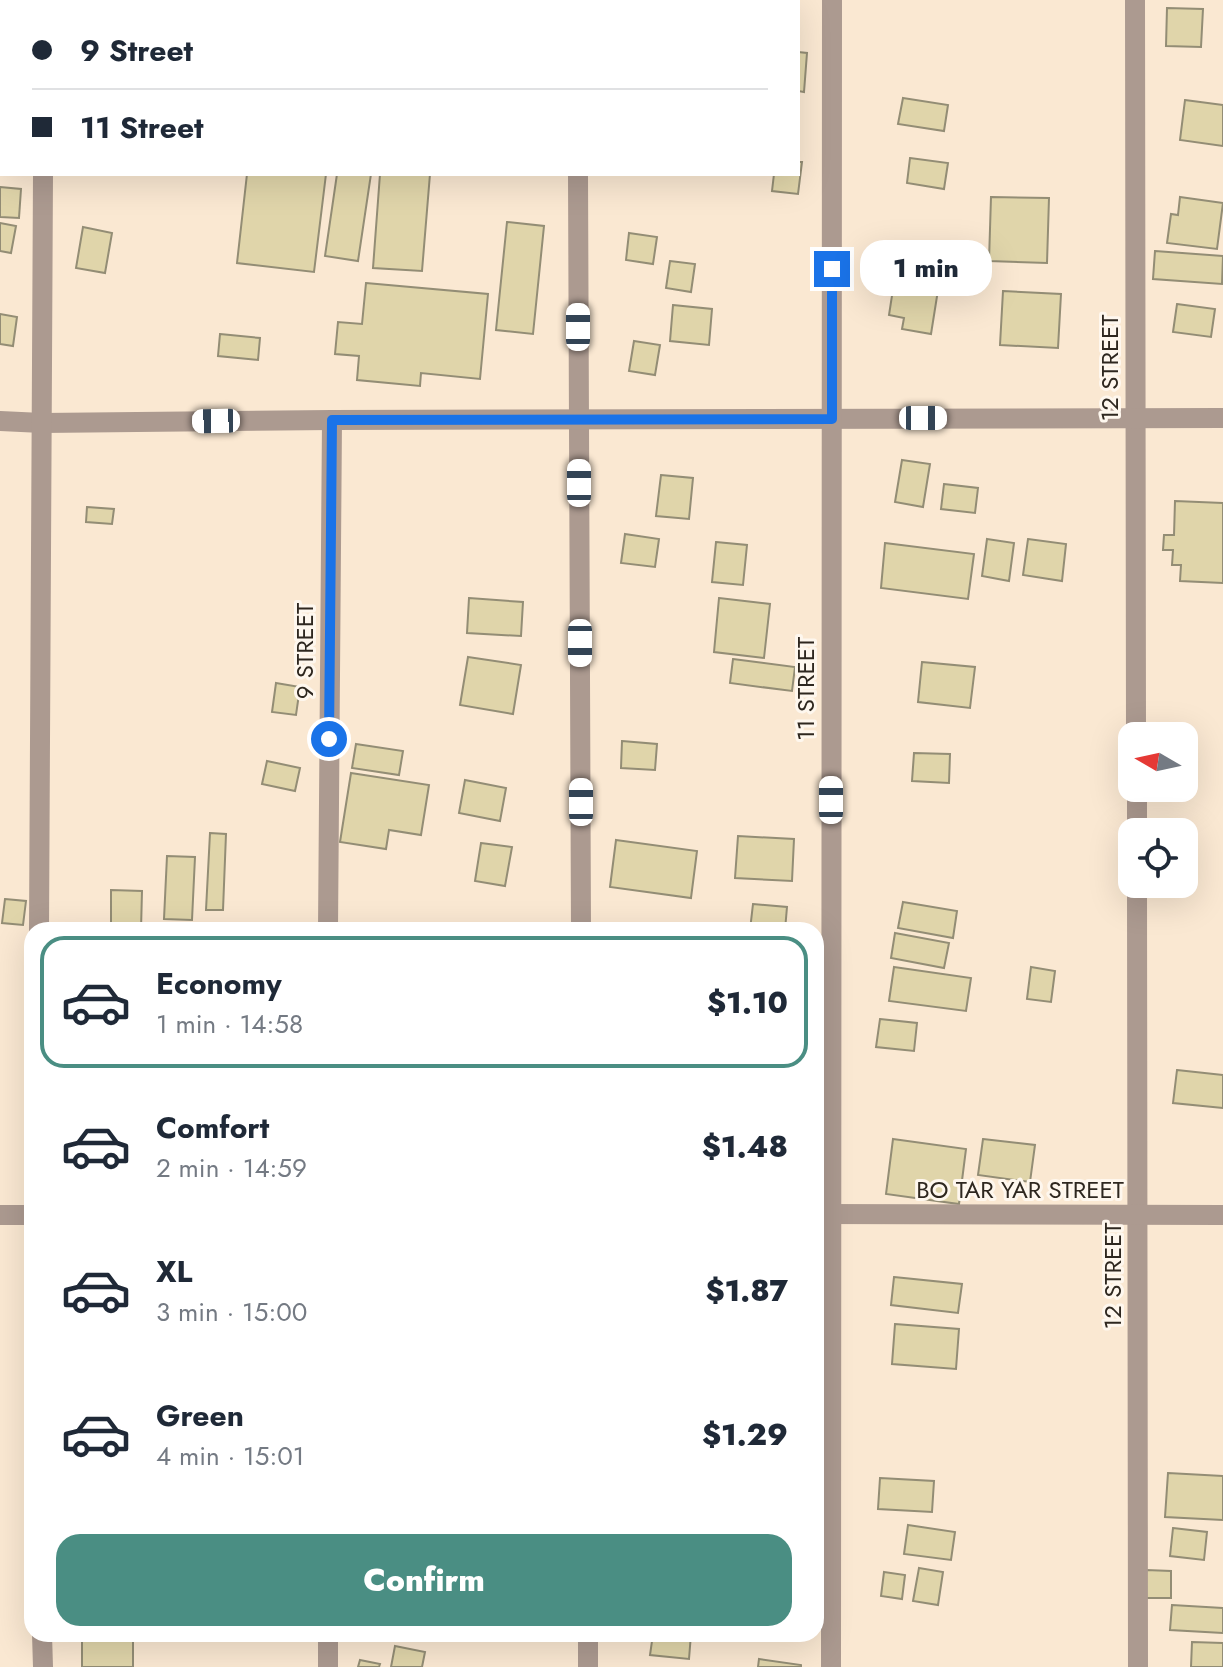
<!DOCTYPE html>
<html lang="en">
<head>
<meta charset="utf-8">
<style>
	body { margin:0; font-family:Jost,sans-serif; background:#f6f6f7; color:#1f2937; height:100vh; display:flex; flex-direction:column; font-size:30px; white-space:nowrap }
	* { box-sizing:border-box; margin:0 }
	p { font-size:26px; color:#747a83 }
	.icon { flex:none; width:44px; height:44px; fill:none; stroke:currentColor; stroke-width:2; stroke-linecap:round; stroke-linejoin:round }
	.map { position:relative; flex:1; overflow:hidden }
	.details { position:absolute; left:24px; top:922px; width:800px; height:720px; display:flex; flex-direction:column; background:#fff; border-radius:24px; box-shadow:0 8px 32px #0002 }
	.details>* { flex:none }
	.guide { position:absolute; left:0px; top:0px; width:800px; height:176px; box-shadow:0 8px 32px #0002; display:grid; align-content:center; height:176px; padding:0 32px; background:#fff }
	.needle { width:52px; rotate:279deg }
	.tools { position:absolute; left:1118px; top:722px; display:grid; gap:16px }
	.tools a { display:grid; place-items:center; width:80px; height:80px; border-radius:16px; background:#fff; box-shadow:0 8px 32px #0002; font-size:40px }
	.end { position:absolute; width:36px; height:36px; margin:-18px; border:10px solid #1a73e8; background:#fff; box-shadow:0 0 0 4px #fff }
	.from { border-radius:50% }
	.bubble { position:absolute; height:56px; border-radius:24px; background:#fff; box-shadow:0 8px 32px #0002; font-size:26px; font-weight:800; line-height:56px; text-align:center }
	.car { position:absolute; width:24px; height:48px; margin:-24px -12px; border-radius:10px; box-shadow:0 0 6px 2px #0007; background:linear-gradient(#fff 24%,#345 0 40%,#fff 0 76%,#345 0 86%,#fff 0) }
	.guide b { display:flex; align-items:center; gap:28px; height:76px; font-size:30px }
	.guide b+b { border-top:2px solid #e0e1e3 }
	.guide i { width:20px; height:20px; background:#1f2937 }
	ul { padding:14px 0 0; list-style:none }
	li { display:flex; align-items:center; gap:24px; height:132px; margin:0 16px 12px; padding:0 16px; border:4px solid transparent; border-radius:24px }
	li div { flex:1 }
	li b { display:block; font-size:30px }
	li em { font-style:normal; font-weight:800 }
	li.current { border-color:#4a8e83 }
	li>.icon { width:72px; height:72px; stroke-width:1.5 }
	.button { display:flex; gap:16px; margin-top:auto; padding:16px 32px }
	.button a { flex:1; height:92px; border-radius:24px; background:#4a8e83; color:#fff; font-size:32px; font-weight:800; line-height:92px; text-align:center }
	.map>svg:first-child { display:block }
</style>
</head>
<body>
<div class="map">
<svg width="1223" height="1667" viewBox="0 0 1223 1667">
	<rect width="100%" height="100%" fill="#fae8d2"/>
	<g fill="#e0d5aa" stroke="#938d75" stroke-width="2">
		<path d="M0,0H23L2,2V24Z"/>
		<path d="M177,0H220L177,2Z"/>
		<path d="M376,0H429L375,2Z"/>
		<path d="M1167,8L1203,9L1201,47L1166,46Z"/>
		<rect x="0" y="35" width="2" height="42"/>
		<path d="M798,52L807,53L804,92L798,91Z"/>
		<path d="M903,98L948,105L944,131L898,124Z"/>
		<path d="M1185,100L1223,105V146L1180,140Z"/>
		<path d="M910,158L948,163L944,189L907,183Z"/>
		<path d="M798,162H802L798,194L772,191L774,174H798Z"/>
		<path d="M247,174H326L314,272L237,263Z"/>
		<path d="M337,174H371L358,261L325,256Z"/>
		<path d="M380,174H430L422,271L373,268Z"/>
		<path d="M0,187L21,189L19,218L0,217Z"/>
		<path d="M991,197L1049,198L1047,263L989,261Z"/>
		<path d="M1180,197L1223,203L1217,249L1167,243L1171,214L1178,215Z"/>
		<path d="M507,222L544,226L533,334L496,330Z"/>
		<path d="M0,223L16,226L11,253L0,251Z"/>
		<path d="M83,227L112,233L105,273L76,268Z"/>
		<path d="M629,233L657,237L653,264L626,260Z"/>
		<path d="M1155,251L1223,256L1222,284L1153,279Z"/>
		<path d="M670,261L695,264L691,292L666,288Z"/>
		<path d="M366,283L488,294L480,379L421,373L420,386L357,380L359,356L335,354L338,322L362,324Z"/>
		<path d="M909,285L938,290L931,334L902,329L904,318L889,315L893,289L908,291Z"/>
		<path d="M1003,291L1061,294L1058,348L1000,345Z"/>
		<path d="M1177,304L1215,309L1211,337L1173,332Z"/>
		<path d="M673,305L712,309L709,345L670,341Z"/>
		<path d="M0,314L17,317L13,346L0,344Z"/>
		<path d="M220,334L260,338L258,360L218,356Z"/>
		<path d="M634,341L660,345L655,375L629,371Z"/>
		<path d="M902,460L930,464L923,507L895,502Z"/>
		<path d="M661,475L693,478L689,519L656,516Z"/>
		<path d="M944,484L978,488L975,513L941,509Z"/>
		<path d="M1175,501L1223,503V583L1180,581L1181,565H1172L1173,550H1163L1164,535H1174Z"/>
		<path d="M87,507L114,509L112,524L86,522Z"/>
		<path d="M625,534L659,539L655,567L621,563Z"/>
		<path d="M987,539L1014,543L1009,581L982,576Z"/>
		<path d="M1028,539L1066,544L1062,581L1023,575Z"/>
		<path d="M716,542L747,545L743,585L712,582Z"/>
		<path d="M885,543L974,554L968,599L881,588Z"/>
		<path d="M469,598L523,602L521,636L467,633Z"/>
		<path d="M719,598L770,604L764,658L714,652Z"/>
		<path d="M468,657L521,665L513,714L460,705Z"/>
		<path d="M733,659L795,667L792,691L730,683Z"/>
		<path d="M922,662L975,667L970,708L918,702Z"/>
		<path d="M276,683L300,687L296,715L272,712Z"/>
		<path d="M622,741L657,744L655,770L621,768Z"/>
		<path d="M356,744L403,751L399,775L352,768Z"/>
		<path d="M914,753L950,754L949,783L912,781Z"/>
		<path d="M267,761L300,768L295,791L262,784Z"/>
		<path d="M351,773L429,785L421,835L389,830L386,849L340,842Z"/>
		<path d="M465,780L506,788L500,821L459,813Z"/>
		<path d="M210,833L226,834L223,910H206Z"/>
		<path d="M738,836L794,839L792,881L735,878Z"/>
		<path d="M616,840L697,851L691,898L610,887Z"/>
		<path d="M481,843L512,847L505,886L475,881Z"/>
		<path d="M167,856L195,857L192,920L164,919Z"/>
		<path d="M111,890L142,891L141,930H111Z"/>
		<path d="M5,899L26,901L23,925L2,923Z"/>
		<path d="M903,902L957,911L953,938L898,928Z"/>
		<path d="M753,904L787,907L785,930H750Z"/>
		<path d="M895,933L949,943L944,968L891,958Z"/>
		<path d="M894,967L971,978L966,1011L889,1001Z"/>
		<path d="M1031,967L1055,971L1051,1002L1027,999Z"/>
		<path d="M880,1019L917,1023L914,1051L876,1047Z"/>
		<path d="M1177,1070L1223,1075V1108L1173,1103Z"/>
		<path d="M893,1139L966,1149L959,1204L886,1194Z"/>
		<path d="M983,1139L1035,1145L1030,1182L978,1175Z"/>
		<path d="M894,1277L962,1284L958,1313L891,1305Z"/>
		<path d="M895,1324L959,1329L956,1369L892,1364Z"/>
		<path d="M1168,1473L1223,1476V1520L1165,1517Z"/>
		<path d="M880,1478L934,1481L932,1512L878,1509Z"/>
		<path d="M908,1525L955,1532L951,1560L904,1554Z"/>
		<path d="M1173,1528L1207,1532L1204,1560L1170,1556Z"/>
		<path d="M919,1568L943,1572L938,1605L913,1601Z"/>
		<path d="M1146,1570L1171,1571V1598H1146Z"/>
		<path d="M884,1572L905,1575L902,1599L881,1596Z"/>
		<path d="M1172,1605L1223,1608V1633L1170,1630Z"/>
		<rect x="82" y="1634" width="51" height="33"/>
		<path d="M653,1634H691L689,1659L650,1655Z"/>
		<path d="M1192,1642L1223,1643V1667H1191Z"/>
		<path d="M395,1646L425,1652L422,1667H391Z"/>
		<path d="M759,1659L801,1665V1667H758Z"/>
		<path d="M360,1660L380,1664L379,1667H358Z"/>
	</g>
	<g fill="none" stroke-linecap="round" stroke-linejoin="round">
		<g stroke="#ac9a90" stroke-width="20">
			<path d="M577,0V2"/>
			<path d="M1135,0L1136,736"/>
			<path d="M44,2V0"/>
			<path d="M578,174L581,930"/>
			<path d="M0,421L42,423L332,420L1223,418"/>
			<path d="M1137,788V832"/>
			<path d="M1137,884L1138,1667"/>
			<path d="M39,930L43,174"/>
			<path d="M328,930L332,420"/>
			<path d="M816,1214L1223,1215"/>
			<path d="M0,1215H32"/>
			<path d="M42,1634L43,1667"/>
			<path d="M328,1634V1667"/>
			<path d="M588,1634V1667"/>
			<path d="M831,1667L832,0"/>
		</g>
	</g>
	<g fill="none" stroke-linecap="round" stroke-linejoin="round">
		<path stroke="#1a73e8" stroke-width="10" d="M329,739L332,420L832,419V269"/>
	</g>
	<g text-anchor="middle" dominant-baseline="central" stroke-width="6" stroke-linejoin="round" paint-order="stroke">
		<g font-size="24" fill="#2e271f" stroke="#fef7ee">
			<text transform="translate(1109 368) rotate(-90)">12 STREET</text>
			<text transform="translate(304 651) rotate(-90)">9 STREET</text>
			<text transform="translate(805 689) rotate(-90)">11 STREET</text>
			<text x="1020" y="1189">BO TAR YAR STREET</text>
			<text transform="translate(1112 1276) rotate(-90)">12 STREET</text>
		</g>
	</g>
</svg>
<div class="tools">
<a><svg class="needle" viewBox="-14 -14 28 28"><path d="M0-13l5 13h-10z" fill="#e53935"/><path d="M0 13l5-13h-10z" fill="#747a83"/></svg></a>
<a><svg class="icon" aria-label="locate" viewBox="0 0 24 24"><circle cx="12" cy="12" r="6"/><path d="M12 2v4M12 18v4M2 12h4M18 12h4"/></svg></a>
</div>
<i class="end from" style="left:329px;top:739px"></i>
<i class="end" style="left:832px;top:269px"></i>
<div class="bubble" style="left:860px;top:240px;width:132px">1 min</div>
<i class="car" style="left:578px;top:327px;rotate:0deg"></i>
<i class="car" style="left:923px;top:418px;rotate:90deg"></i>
<i class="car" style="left:216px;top:421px;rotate:269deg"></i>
<i class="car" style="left:579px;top:483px;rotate:0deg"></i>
<i class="car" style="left:580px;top:643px;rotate:180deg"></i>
<i class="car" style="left:831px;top:800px;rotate:0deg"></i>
<i class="car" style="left:581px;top:802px;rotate:0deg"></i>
<div class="guide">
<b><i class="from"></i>9 Street</b>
<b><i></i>11 Street</b>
</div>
<section class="details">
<ul>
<li class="current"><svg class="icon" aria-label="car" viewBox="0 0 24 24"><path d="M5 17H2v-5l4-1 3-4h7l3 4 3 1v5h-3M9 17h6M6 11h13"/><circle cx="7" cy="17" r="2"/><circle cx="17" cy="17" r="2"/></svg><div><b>Economy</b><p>1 min · 14:58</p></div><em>$1.10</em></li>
<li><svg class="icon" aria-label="car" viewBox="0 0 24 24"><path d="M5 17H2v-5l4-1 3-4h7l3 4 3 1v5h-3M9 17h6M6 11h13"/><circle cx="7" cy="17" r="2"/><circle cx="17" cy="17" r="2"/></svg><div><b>Comfort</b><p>2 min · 14:59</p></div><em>$1.48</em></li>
<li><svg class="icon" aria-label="car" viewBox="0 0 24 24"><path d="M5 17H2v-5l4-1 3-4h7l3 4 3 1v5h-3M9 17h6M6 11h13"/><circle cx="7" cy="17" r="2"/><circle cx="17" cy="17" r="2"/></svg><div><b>XL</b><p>3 min · 15:00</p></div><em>$1.87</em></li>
<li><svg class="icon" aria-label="car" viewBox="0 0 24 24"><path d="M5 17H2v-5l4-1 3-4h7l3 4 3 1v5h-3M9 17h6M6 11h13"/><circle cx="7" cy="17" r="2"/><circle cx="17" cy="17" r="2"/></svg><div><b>Green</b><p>4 min · 15:01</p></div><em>$1.29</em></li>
</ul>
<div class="button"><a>Confirm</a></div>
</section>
</div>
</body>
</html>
